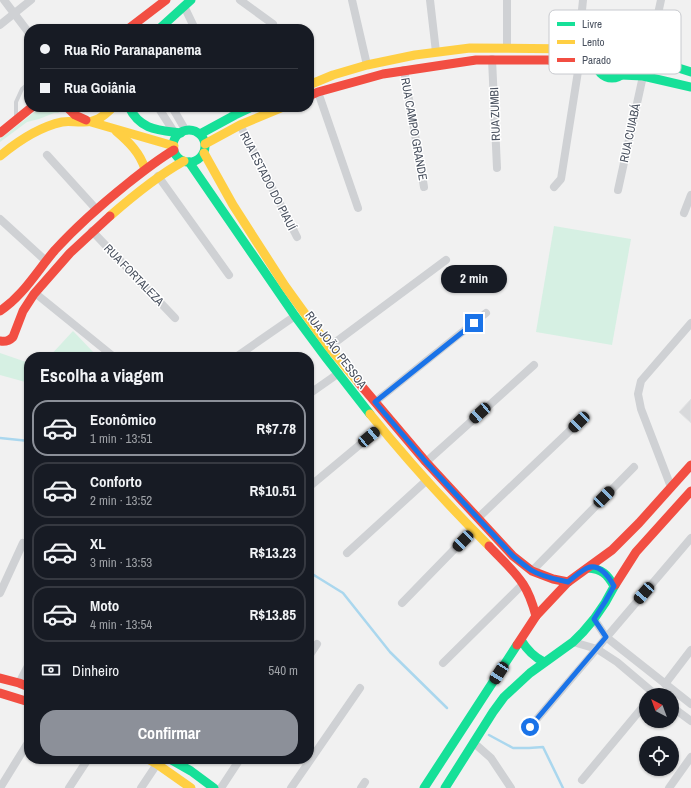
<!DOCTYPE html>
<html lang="pt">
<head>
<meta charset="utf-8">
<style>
	body { margin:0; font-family:"Archivo Narrow",sans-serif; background:#20242c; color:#f1f3f6; height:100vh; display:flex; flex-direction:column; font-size:15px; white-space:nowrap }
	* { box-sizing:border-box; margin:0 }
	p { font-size:13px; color:#9ea1a6 }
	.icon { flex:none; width:22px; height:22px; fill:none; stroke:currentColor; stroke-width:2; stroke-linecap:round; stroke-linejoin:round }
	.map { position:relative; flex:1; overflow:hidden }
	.drawer { position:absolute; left:24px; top:352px; width:290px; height:412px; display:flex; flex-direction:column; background:#171b24; border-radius:16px; box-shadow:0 1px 3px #0004 }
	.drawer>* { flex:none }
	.guide { position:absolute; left:24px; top:24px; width:290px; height:88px; border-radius:16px; box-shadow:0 1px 3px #0004; display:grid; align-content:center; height:88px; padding:0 16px; background:#171b24 }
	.needle { width:26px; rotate:319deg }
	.buttons { position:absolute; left:639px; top:688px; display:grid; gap:8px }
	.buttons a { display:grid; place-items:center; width:40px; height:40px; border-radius:50%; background:#171b24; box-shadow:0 1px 3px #0004; font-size:20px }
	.end { position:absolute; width:18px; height:18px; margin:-9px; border:5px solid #1a73e8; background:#fff; box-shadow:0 0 0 2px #fff }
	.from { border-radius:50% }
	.bubble { position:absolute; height:28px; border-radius:14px; background:#171b24; box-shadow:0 1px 3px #0004; font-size:13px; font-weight:800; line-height:28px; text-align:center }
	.car { position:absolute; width:12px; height:24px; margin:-12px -6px; border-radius:5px; box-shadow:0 0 3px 1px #0007; background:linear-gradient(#222 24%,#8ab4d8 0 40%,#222 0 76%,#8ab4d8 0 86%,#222 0) }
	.guide b { display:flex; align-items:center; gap:14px; height:38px; font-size:15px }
	.guide b+b { border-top:1px solid #363941 }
	.guide i { width:10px; height:10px; background:#f1f3f6 }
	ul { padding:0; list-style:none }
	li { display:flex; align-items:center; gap:12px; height:56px; margin:0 8px 6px; padding:0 8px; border:2px solid #363941; border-radius:16px }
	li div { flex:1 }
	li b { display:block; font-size:15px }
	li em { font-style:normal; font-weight:800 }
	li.on { border-color:#8c9099 }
	li>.icon { width:36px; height:36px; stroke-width:1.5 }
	h2 { padding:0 16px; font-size:18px; line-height:48px }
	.pay { display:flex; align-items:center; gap:10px; height:44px; padding:0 16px; font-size:15px }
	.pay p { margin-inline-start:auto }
	.primary-button { display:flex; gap:8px; margin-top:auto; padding:8px 16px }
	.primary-button a { flex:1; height:46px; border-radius:16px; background:#8c9099; color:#fff; font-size:16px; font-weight:800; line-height:46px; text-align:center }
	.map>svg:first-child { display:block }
</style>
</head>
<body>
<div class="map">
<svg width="691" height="788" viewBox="0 0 691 788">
	<rect width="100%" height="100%" fill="#f1f1f1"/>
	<g fill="#d6f0e3">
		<path d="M41,107H56L59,113H54L39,119L27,122L0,142V139Z"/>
		<path d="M554,226L631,239L612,345L536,332Z"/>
		<path d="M73,331L96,355L97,357H49Z"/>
		<path d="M0,353L29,363V383L0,375Z"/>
	</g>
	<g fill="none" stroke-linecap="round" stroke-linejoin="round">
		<g stroke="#aad7ee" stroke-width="2.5">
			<path d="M0,438L29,441"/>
			<path d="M309,572L343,593L390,652L447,708"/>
			<path d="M489,735L513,748H529L543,747L563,788"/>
		</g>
	</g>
	<path fill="#d8d9db" stroke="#e2e3e4" d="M691,399V423L679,412Z"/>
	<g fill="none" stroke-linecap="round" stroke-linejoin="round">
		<path stroke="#cfd1d4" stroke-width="4" d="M16,116V102L22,89L29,83"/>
		<g stroke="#cfd1d4" stroke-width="8">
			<path d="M4,0L29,33"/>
			<path d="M240,0L273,24"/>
			<path d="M352,0L367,65"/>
			<path d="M430,0L436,52"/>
			<path d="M507,0V48"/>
			<path d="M184,6L195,29"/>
			<path d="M0,25L31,0"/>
			<path d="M578,49L583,0"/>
			<path d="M492,59L497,168"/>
			<path d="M648,60L661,0"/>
			<path d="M404,70L424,187"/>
			<path d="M318,92L358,208"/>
			<path d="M158,107L174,132"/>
			<path d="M172,107L186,131"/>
			<path d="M231,107L235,115"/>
			<path d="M240,125L297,237"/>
			<path d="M47,155L96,209"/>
			<path d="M158,176L229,275"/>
			<path d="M554,187L561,179L579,65"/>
			<path d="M618,190L643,76"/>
			<path d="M684,213L691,195"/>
			<path d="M0,219L46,261"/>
			<path d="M92,231L175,318"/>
			<path d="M35,293L114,357"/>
			<path d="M329,347L446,260"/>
			<path d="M236,357L295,316"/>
			<path d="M309,394L339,373"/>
			<path d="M375,402L486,313"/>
			<path d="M426,462L534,365"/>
			<path d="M309,487L381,427"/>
			<path d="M671,487L641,409L638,394L641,381L691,323"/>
			<path d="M478,518L579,422"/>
			<path d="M347,553L427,480"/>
			<path d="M532,571L634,467"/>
			<path d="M0,593L23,543"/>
			<path d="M402,603L473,530"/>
			<path d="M594,619L606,637L691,704"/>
			<path d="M573,642L597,649L617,662L656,695"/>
			<path d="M309,656L317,644"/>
			<path d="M443,663L523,584"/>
			<path d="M19,683L29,664"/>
			<path d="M665,684L691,650"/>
			<path d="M672,707L691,721"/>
			<path d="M530,727L691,538"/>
			<path d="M474,743L491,758L511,788"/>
			<path d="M582,780L646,703"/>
			<path d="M0,788L29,741"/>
			<path d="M69,788L88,759"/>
			<path d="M141,788L157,764"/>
			<path d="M221,788L240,759"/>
			<path d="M291,788L360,688"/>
			<path d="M361,788L365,782"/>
			<path d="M669,788L691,757"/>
		</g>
		<g stroke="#16e098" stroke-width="9">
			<path d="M159,29L191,0"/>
			<circle cx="612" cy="62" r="16"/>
			<path d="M625,53L635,58L669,65L691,72"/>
			<path d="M621,75L643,76L691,87"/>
			<path d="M129,107C140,130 158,130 181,133"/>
			<circle cx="189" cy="146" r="16"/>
			<path d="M200,134L235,115L252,107"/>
			<path d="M189,162L295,316L327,359L370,414"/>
			<path d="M588,568C602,569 607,574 614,586"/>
			<path d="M521,640C527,650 534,657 544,662"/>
			<path d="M170,759L191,771L214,788"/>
			<path d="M424,788L517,645"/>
			<path d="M445,788L493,712L504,697L530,673L573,642L583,632L594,619L605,603L615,585"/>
		</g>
		<g stroke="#ffcf43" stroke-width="9">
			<path d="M309,85L333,75L367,65L415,55L470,48L578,49L599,52"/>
			<path d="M91,122L174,146"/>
			<path d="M116,131C129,142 140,153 145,169"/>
			<path d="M205,144L240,125L283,107"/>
			<path d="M204,153L233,205L285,286L329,347L359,383"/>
			<path d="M0,156C18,141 39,127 62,122C68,121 74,122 81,122C95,123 103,117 113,107"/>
			<path d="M110,216C134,195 157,176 184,161"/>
			<path d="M370,414C407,460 448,505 489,546"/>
			<path d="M148,759L157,764L191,788"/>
		</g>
		<g stroke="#f24e42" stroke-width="9">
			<path d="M128,29L166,0"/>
			<path d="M309,96L318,92L383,74L476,60H548L597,69"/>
			<path d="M67,107L75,115L86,120"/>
			<path d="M0,133L32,107"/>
			<path d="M0,311C23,296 37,271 55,250C77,226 102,204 127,184C142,172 157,160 174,150"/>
			<path d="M0,341C6,342 9,341 13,337L23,311L34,294L70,253L110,216"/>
			<path d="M359,383L426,462L513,556L532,571L553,579L568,582"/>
			<path d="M489,546C500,558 514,570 523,584C529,593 533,605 536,616"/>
			<path d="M615,585L636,552L691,491"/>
			<path d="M517,645L536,616L568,582L612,550L639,523L691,465"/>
			<path d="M0,678L19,683L29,687"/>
			<path d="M0,693L29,702"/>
		</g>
	</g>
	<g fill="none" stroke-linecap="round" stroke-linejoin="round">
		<path stroke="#1a73e8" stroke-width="5" d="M474,323L375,402L426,462L513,556C519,561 525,566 531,570C542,577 556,579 568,582C574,577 581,571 587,568C599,563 609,577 614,586L605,602L594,619L606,637L530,727"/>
	</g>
	<g text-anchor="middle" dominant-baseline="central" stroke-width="3" stroke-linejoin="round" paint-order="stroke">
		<g font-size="12" fill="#48505e" stroke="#fff">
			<text transform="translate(495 114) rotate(-92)">RUA ZUMBI</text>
			<text transform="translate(414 129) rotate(80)">RUA CAMPO GRANDE</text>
			<text transform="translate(630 133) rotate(-78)">RUA CUIABÁ</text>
			<text transform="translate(268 181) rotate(63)">RUA ESTADO DO PIAUÍ</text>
			<text transform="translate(134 275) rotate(46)">RUA FORTALEZA</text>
			<text transform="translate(336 350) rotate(53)">RUA JOÃO PESSOA</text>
		</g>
	</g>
	<rect x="549" y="10" width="132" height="64" rx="6" fill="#fff" stroke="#c8cacf" stroke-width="1"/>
	<rect x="557" y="22" width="18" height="4" fill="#16e098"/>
	<rect x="557" y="40" width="18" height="4" fill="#ffcf43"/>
	<rect x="557" y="58" width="18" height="4" fill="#f24e42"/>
	<g font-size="11" fill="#48505e">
		<text x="582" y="28">Livre</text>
		<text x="582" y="46">Lento</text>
		<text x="582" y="64">Parado</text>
	</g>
</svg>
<div class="buttons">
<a><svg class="needle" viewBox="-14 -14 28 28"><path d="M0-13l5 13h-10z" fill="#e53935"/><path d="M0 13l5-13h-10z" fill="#9ea1a6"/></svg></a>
<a><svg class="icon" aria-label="locate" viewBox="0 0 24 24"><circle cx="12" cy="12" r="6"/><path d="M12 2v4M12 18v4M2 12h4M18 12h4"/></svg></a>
</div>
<i class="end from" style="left:530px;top:727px"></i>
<i class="end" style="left:474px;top:323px"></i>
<div class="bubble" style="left:441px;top:265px;width:66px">2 min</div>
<i class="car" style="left:480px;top:413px;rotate:228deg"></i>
<i class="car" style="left:579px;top:422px;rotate:226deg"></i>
<i class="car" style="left:369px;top:437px;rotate:50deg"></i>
<i class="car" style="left:604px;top:497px;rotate:45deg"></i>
<i class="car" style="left:463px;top:541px;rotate:224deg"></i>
<i class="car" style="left:644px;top:593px;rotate:221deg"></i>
<i class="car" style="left:499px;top:673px;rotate:213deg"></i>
<div class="guide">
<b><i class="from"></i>Rua Rio Paranapanema</b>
<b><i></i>Rua Goiânia</b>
</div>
<section class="drawer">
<h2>Escolha a viagem</h2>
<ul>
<li class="on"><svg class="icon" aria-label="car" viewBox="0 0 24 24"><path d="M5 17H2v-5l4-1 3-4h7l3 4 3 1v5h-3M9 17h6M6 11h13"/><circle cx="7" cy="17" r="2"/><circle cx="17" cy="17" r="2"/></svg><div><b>Econômico</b><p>1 min · 13:51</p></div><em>R$7.78</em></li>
<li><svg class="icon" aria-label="car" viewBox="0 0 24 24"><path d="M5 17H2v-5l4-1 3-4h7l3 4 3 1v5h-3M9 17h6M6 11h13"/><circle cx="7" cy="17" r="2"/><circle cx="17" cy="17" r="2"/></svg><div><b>Conforto</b><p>2 min · 13:52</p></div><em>R$10.51</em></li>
<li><svg class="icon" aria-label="car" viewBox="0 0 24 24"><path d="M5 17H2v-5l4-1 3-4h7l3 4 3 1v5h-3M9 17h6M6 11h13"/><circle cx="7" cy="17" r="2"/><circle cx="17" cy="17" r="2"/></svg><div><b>XL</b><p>3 min · 13:53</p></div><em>R$13.23</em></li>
<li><svg class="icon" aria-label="car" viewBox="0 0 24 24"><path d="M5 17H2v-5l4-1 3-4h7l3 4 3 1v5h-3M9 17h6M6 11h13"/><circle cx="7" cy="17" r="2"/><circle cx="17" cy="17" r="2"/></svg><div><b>Moto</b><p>4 min · 13:54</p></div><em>R$13.85</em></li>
</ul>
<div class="pay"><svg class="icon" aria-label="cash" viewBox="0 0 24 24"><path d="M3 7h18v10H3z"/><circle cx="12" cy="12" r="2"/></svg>Dinheiro<p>540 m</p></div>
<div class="primary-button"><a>Confirmar</a></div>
</section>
</div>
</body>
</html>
